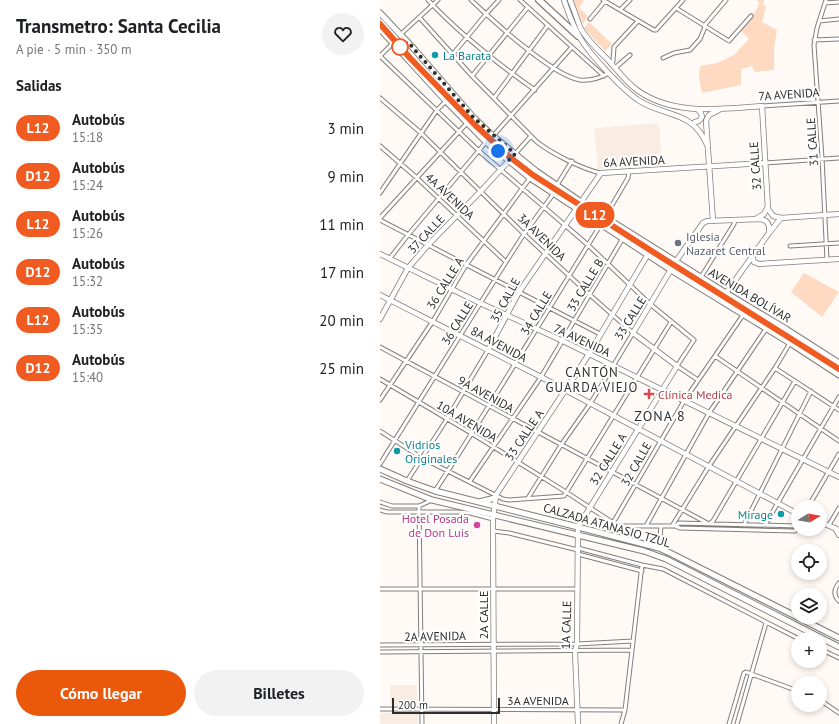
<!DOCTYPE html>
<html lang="es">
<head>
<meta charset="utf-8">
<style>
	body { margin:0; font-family:"PT Sans",sans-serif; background:#f2f2f2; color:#202124; height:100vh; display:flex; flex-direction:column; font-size:15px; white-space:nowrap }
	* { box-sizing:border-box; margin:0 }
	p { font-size:13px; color:#757577 }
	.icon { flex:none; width:22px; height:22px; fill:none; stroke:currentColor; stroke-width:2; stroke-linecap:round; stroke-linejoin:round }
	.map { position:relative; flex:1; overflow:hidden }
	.drawer { display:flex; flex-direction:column; background:#fff; width:380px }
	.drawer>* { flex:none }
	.badge { padding:0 8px; border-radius:13px; font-size:14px; line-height:26px }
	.needle { width:26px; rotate:79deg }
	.fabs { position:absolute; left:411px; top:500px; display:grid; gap:8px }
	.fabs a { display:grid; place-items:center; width:36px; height:36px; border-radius:50%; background:#fff; box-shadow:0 2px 6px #0003; font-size:20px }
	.scale { position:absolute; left:12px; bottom:10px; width:108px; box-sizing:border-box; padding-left:4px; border:2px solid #2f2d2b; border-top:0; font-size:11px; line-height:14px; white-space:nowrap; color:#2f2d2b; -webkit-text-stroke:3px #fff; paint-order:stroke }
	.you { position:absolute; width:20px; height:20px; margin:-10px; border:3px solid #fff; border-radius:50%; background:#1a73e8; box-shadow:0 0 0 6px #1a73e833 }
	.map>.badge { position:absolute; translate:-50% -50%; box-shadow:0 0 0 2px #fff }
	h2 { padding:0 16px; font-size:15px; line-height:36px }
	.round { display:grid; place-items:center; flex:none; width:42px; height:42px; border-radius:21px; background:#f2f2f2 }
	.summary { display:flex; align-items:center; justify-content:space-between; height:68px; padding:0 16px }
	h1 { font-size:19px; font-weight:700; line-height:30px }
	.primary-button { display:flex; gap:8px; margin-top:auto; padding:8px 16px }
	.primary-button a { flex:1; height:46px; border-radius:24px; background:#ea580c; color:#fff; font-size:16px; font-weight:700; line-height:46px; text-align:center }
	.primary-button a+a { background:#f2f2f2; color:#202124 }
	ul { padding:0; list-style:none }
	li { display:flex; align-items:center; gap:12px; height:48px; padding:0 16px }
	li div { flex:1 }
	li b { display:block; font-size:15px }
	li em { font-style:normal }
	li .badge { min-width:44px; font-weight:700; text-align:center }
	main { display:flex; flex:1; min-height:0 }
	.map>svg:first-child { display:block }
</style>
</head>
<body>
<main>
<section class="drawer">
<div class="summary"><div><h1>Transmetro: Santa Cecilia</h1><p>A pie · 5 min · 350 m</p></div><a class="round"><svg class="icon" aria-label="heart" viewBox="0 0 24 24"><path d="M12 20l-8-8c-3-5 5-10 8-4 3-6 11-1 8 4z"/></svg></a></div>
<h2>Salidas</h2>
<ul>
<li><span class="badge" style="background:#f05b22;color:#fff">L12</span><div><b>Autobús</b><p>15:18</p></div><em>3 min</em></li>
<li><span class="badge" style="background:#f05b22;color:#fff">D12</span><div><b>Autobús</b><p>15:24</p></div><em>9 min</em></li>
<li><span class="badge" style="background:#f05b22;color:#fff">L12</span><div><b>Autobús</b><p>15:26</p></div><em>11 min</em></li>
<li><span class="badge" style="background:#f05b22;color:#fff">D12</span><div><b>Autobús</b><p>15:32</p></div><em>17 min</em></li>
<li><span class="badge" style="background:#f05b22;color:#fff">L12</span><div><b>Autobús</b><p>15:35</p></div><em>20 min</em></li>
<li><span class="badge" style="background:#f05b22;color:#fff">D12</span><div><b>Autobús</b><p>15:40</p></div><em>25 min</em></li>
</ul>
<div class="primary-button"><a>Cómo llegar</a><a>Billetes</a></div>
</section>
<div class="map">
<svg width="459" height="724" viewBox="0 0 459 724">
	<rect width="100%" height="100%" fill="#fffaf6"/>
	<path fill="#f9ece3" d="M279 123 282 166 218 169 214 128Z
		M10 685H37V705H10Z
		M0 713H38V724H0Z"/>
	<path fill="#fddac1" d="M193 0H204L199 8 208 16 203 24Z
		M376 0H384L383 4 386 7 382 22 397 30 394 49V70L375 72 372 66 361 69V85L322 93 319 78 320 66 337 63 354 55 369 39 361 31 377 9 379 2Z
		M209 22 232 44 225 51 204 28Z
		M424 273 459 292 442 317 411 292Z"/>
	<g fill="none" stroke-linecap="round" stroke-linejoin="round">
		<g stroke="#837e7a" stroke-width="5">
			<path id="street" d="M48 0C79 33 118 64 155 90
				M91 0C112 20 173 76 200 80 210 81 220 78 229 73
				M140 0 224 76
				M223 0 274 30H276L303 0
				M446 0 437 28 434 45 442 158 447 260
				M445 3 459 2
				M296 8 349 41 371 16
				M241 9 250 0
				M39 17 92 76 157 142C171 153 204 170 221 173
				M210 19 225 1
				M439 21 459 19
				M324 26 346 0
				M21 34 58 0
				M434 40 459 39
				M73 54 106 14 119 0
				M0 56 99 151 208 245 270 304 314 340 297 366 318 380
				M0 56 13 43
				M283 58 294 53 310 50 320 39 325 27
				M231 64 233 61 234 47 258 21
				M235 68 250 55
				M92 76 148 7
				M0 98 41 133 144 234 210 295 253 333 210 404 181 445 148 498
				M114 98 168 25
				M382 106 459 101
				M113 136 192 47
				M0 146 37 178 126 262
				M135 154 151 136
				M385 163 459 158
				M177 185 192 161
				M0 193 57 110 66 101
				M225 217 248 178 249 171
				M0 218 87 123
				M0 220 220 334
				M410 246 459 243
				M10 258 28 235 106 142
				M321 277 354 224 355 220
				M0 347 329 524 333 521 415 381
				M335 356 459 441
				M395 368 459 410
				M0 379 91 433 186 492 238 526H295L300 528 415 531 418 526
				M0 400 53 321 86 265 150 178
				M0 431 42 458 123 499 129 500 184 496 291 322
				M0 464 126 262 144 234 174 193
				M27 481 67 419 108 350
				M90 481 161 377 243 238
				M55 491C112 403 166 313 221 224
				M0 502 12 506H39L52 500
				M39 506 42 724
				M428 507 459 454
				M0 510 7 512H77L90 513 113 519
				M233 523 304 401 363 315
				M364 525 431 391
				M385 525 459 397
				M449 525 459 508
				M266 526 329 413 386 329
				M292 526 329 466 395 368 410 343
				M295 526 299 523 418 526
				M113 531 129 533 198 550
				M198 548 262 565 283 569 419 639
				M279 548 281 526
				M198 554 262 571
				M459 583C454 589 453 595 459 601
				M0 589H197
				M0 645 197 644 253 641
				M440 649 459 658
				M0 652 252 650
				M440 700 459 713
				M0 709 245 710
				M241 724 245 710 262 565
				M349 724 364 673 366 672 418 691
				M357 724 386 623"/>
		</g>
		<g stroke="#837e7a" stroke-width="6">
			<path id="secondary" d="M184 0C188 12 192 23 198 34 206 51 242 89 258 100 284 117 313 110 327 145
				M190 0C194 9 197 20 201 29 208 41 219 51 229 61 238 71 246 82 257 90 293 116 340 109 382 106L388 209 393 216 401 218 459 214
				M315 122 319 121 322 117 321 113 318 110
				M377 218 384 214 388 206
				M333 221 326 121 329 115 339 110
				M0 254 100 303 183 341 459 477
				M372 256 374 262 379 264 459 259
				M346 293 389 233 401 218
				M0 295 161 377 418 514
				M0 319 28 268 48 245 101 191 135 154
				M108 350 139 292 221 173 385 163
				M440 522 459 530
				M455 528 459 535
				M114 724 113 531V519L116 495 209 354 268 254
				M198 724 195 651 197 644 198 527 297 366 253 333 296 261 323 223 327 221 380 219C388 220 390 225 389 233"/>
		</g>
		<g stroke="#837e7a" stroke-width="7">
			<path id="primary" d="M0 13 35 50 93 117 113 136 156 171 201 202 346 293 406 329 459 363
				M0 29 66 101 106 142 150 178 291 270 410 343 459 375
				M0 469 27 481 55 491 198 527 279 548 290 553 459 638
				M0 479 52 500 264 551 286 559 459 647
				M99 502 115 498"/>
		</g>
		<g stroke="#837e7a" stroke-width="8">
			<path id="highway" d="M159 0 198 36"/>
		</g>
		<use href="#street" stroke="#fff" stroke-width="3"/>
		<use href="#secondary" stroke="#fff" stroke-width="4.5"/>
		<use href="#primary" stroke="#fff" stroke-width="5"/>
		<use href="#highway" stroke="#fff" stroke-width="5.5"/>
	</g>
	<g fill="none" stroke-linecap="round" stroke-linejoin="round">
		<g stroke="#fff" stroke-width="9">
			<path id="line" d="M0 24 30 58 96 126 131 158 153 175 281 257 459 369"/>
		</g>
		<use href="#line" stroke="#f05b22" stroke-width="6"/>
		<path stroke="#2f2d2b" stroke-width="4" stroke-dasharray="0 7.2" d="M20 47 28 42 93 117 135 154 129 160 118 151"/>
	</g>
	<circle fill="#fff" stroke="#f05b22" stroke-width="2" cx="20" cy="47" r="8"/>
	<g fill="#0f9aa8" stroke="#fff" stroke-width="1.5">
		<circle cx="55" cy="55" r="4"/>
		<circle cx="17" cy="451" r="4"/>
		<circle cx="401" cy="514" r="4"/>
	</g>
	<circle fill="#6b7280" stroke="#fff" stroke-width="1.5" cx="298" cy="243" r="4"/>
	<path fill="#e0444e" stroke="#fff" stroke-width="1.5" d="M267 388h4v4h4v4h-4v4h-4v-4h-4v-4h4z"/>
	<circle fill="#d1479c" stroke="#fff" stroke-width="1.5" cx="97" cy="525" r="4"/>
	<g text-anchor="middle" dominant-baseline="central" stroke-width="4" stroke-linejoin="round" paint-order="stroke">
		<g font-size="12" fill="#0d838f" stroke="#fff" text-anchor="start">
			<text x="63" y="55">La Barata</text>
			<text x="25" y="444">Vidrios<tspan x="25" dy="14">Originales</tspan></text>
			<text x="393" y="514" text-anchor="end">Mirage</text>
		</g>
		<g font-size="12" fill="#2f2d2b" stroke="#fff">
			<text transform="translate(409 94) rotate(-4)">7A AVENIDA</text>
			<text transform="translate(432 142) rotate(-94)">31 CALLE</text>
			<text transform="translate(254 161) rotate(-3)">6A AVENIDA</text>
			<text transform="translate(375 166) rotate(-94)">32 CALLE</text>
			<text transform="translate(70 196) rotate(43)">4A AVENIDA</text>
			<text transform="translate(46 234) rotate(-47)">37 CALLE</text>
			<text transform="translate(162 237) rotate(44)">3A AVENIDA</text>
			<text transform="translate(65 283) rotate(-58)">36 CALLE A</text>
			<text transform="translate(205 285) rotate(-59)">33 CALLE B</text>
			<text transform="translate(370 295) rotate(31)">AVENIDA BOLÍVAR</text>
			<text transform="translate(125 300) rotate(-61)">35 CALLE</text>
			<text transform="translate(156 313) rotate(-59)">34 CALLE</text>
			<text transform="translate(250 318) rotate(-58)">33 CALLE</text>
			<text transform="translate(77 323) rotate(-58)">36 CALLE</text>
			<text transform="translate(202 340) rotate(25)">7A AVENIDA</text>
			<text transform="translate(119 344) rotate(28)">8A AVENIDA</text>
			<text transform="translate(106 394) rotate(29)">9A AVENIDA</text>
			<text transform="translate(87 421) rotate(31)">10A AVENIDA</text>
			<text transform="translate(144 435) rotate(-56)">33 CALLE A</text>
			<text transform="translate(228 459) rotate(-58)">32 CALLE A</text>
			<text transform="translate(256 464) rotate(-60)">32 CALLE</text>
			<text transform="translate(227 525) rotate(16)">CALZADA ATANASIO TZUL</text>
			<text transform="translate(103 615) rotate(-90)">2A CALLE</text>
			<text transform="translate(186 625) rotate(-88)">1A CALLE</text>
			<text transform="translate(55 636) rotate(-1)">2A AVENIDA</text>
			<text x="158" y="700">3A AVENIDA</text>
		</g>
		<g font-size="12" fill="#5b616d" stroke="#fff" text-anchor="start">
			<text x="306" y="236">Iglesia<tspan x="306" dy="14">Nazaret Central</tspan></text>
		</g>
		<g font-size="12" fill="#be3a42" stroke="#fff" text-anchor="start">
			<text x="278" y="394">Clínica Medica</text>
		</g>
		<g font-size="12" fill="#b23c85" stroke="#fff" text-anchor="end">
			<text x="89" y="518">Hotel Posada<tspan x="89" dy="14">de Don Luis</tspan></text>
		</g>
		<g font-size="13" letter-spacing="1" fill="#2f2d2b" stroke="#fff">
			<text x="212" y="372">CANTÓN<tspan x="212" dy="15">GUARDA VIEJO</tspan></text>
		</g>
		<g font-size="14" letter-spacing="1" fill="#2f2d2b" stroke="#fff">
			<text x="280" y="416">ZONA 8</text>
		</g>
	</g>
</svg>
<div class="fabs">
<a><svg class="needle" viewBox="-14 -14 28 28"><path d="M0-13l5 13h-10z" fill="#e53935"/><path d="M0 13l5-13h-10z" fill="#757577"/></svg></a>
<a><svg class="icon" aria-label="locate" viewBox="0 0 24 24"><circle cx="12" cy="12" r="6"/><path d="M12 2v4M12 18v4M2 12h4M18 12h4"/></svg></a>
<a><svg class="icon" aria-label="layers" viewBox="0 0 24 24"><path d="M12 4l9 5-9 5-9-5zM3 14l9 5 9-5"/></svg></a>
<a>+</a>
<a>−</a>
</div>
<div class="scale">200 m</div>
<div class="you" style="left:118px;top:151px"></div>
<b class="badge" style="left:215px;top:215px;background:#f05b22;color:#fff">L12</b>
</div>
</main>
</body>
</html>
